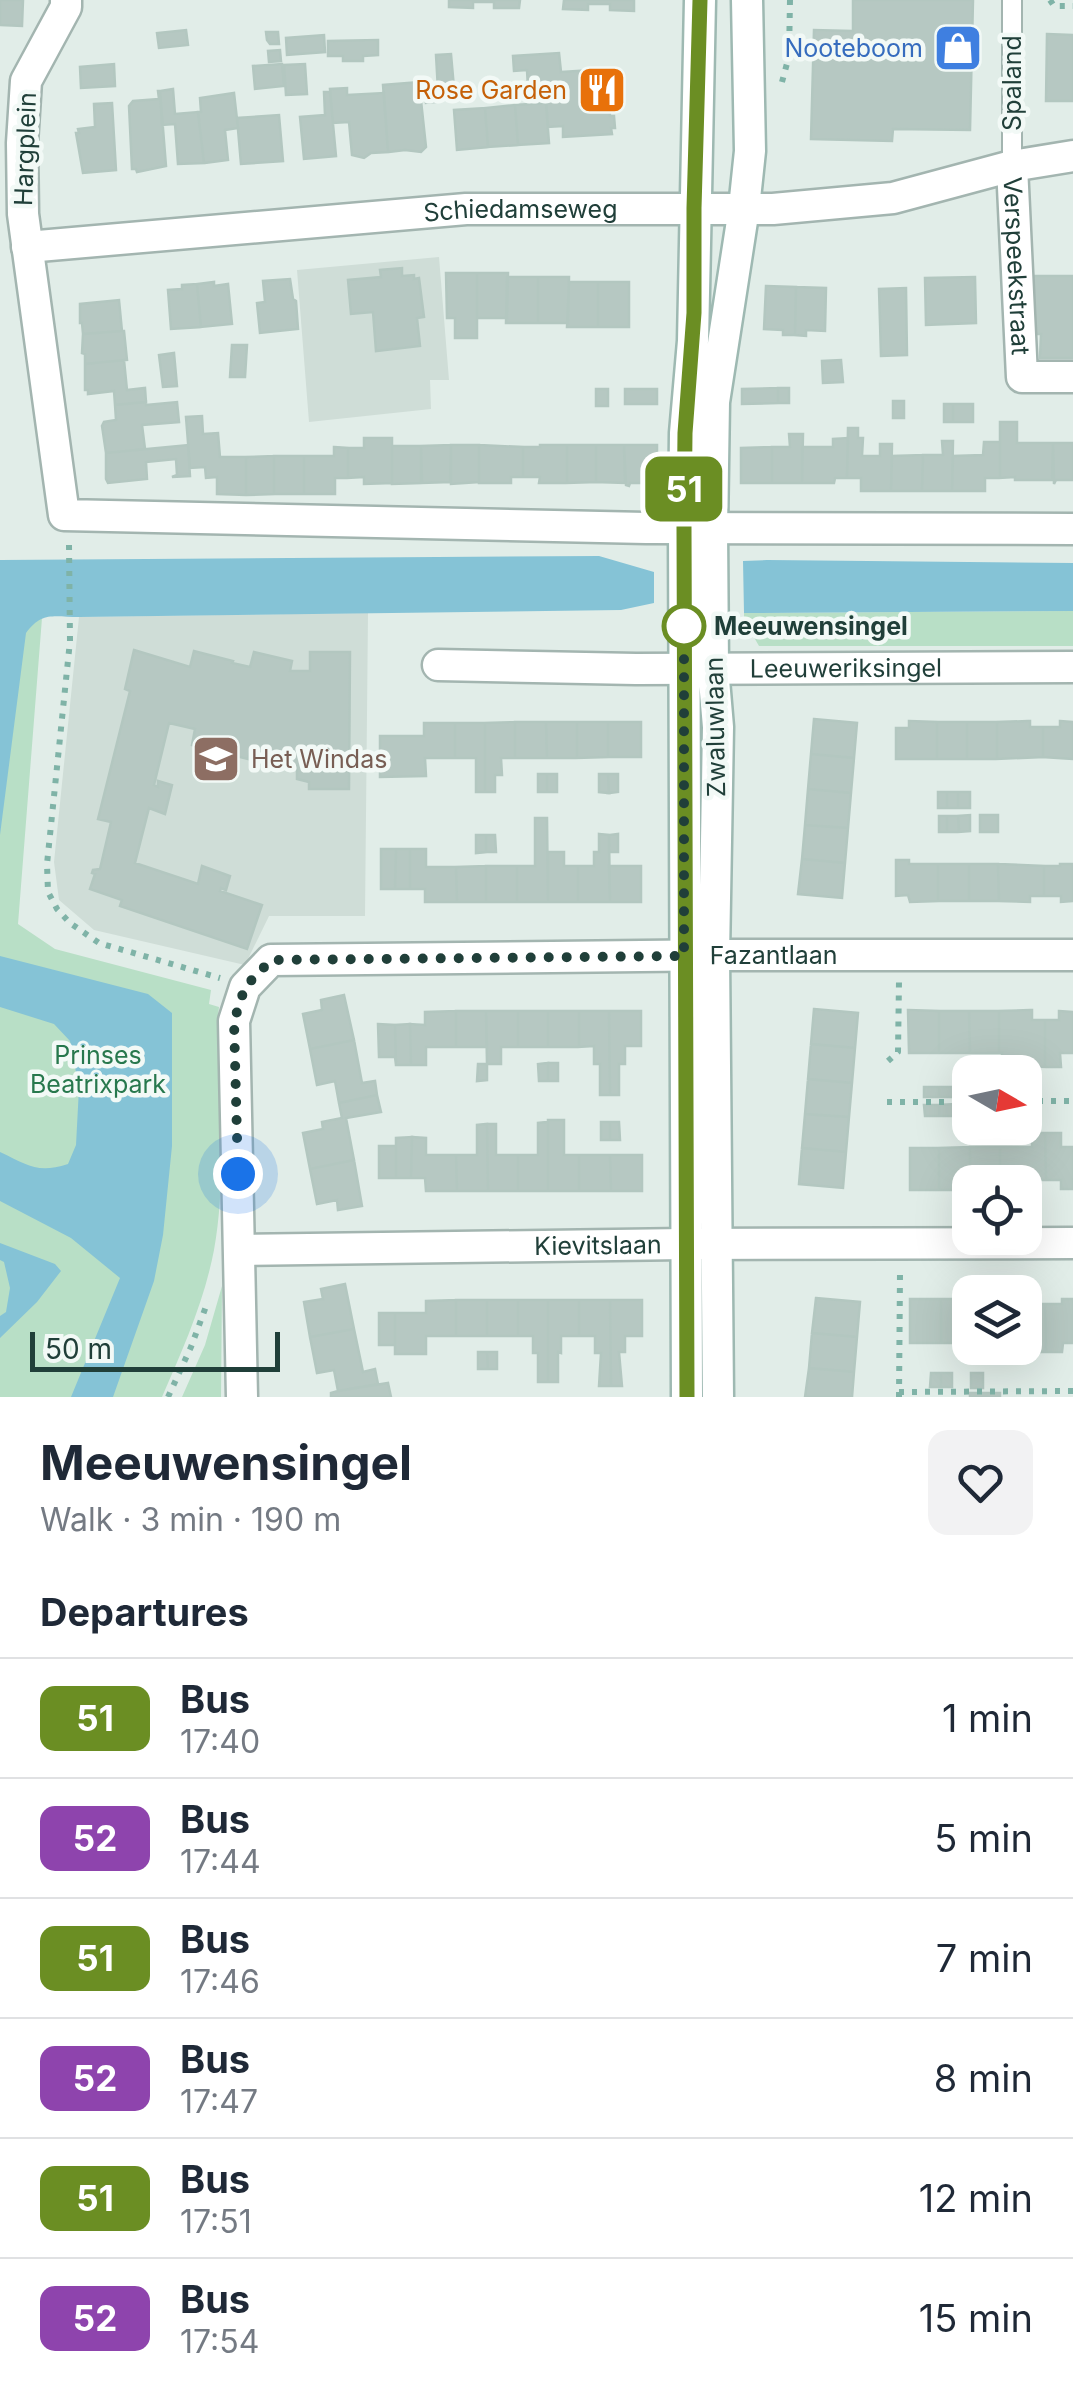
<!DOCTYPE html>
<html lang="en">
<head>
<meta charset="utf-8">
<style>
	body { margin:0; font-family:Inter,sans-serif; background:#f2f2f3; color:#1f2937; height:100vh; display:flex; flex-direction:column; font-size:38px; white-space:nowrap }
	* { box-sizing:border-box; margin:0 }
	p { font-size:32px; color:#747a83 }
	.icon { flex:none; width:55px; height:55px; fill:none; stroke:currentColor; stroke-width:2; stroke-linecap:round; stroke-linejoin:round }
	.map { position:relative; height:1397px; overflow:hidden }
	.side { display:flex; flex-direction:column; background:#fff; flex:1 }
	.side>* { flex:none }
	.badge { padding:0 20px; border-radius:15px; font-size:35px; line-height:65px }
	.needle { width:65px; rotate:99deg }
	.buttons { position:absolute; left:952px; top:1055px; display:grid; gap:20px }
	.buttons a { display:grid; place-items:center; width:90px; height:90px; border-radius:20px; background:#fff; box-shadow:0 10px 40px #0002; font-size:50px }
	.scale { position:absolute; left:30px; bottom:25px; width:250px; box-sizing:border-box; padding-left:10px; border:5px solid #203f39; border-top:0; font-size:28px; line-height:35px; white-space:nowrap; color:#203f39; -webkit-text-stroke:8px #f2f9f6; paint-order:stroke }
	.you { position:absolute; width:50px; height:50px; margin:-25px; border:8px solid #fff; border-radius:50%; background:#1a73e8; box-shadow:0 0 0 15px #1a73e833 }
	.map>.badge { position:absolute; translate:-50% -50%; box-shadow:0 0 0 5px #fff }
	h2 { padding:0 40px; font-size:38px; line-height:90px }
	.round { display:grid; place-items:center; flex:none; width:105px; height:105px; border-radius:20px; background:#f2f2f3 }
	.head { display:flex; align-items:center; justify-content:space-between; height:170px; padding:0 40px }
	h1 { font-size:48px; font-weight:700; line-height:75px }
	ul { padding:0; list-style:none }
	li { display:flex; align-items:center; gap:30px; height:120px; padding:0 40px; border-top:2px solid #e0e1e3 }
	li div { flex:1 }
	li b { display:block; font-size:38px }
	li em { font-style:normal }
	li .badge { min-width:110px; font-weight:700; text-align:center }
	.map>svg:first-child { display:block }
</style>
</head>
<body>
<div class="map">
<svg width="1073" height="1397" viewBox="0 0 1073 1397">
	<rect width="100%" height="100%" fill="#e1ede8"/>
	<path fill="#cfddd7" d="M439 257 449 380H430L431 409 309 422 297 270Z
		M368 613 365 916H269L245 965 94 930 59 900 54 862 79 617Z"/>
	<path fill="#b8dfc6" d="M1073 611V646H759L744 620V613Z
		M0 613 35 621 42 618 18 924 55 949 211 990 209 1004 219 1007 217 1025C219 1098 227 1178 214 1250 204 1302 183 1349 162 1397H0Z
		M222 1286 221 1397H182L205 1345Z"/>
	<path fill="#85c3d6" d="M599 556 654 572V603L621 610 79 617C54 617 42 611 26 633L0 835V560Z
		M767 560 1073 563V611L744 613 743 561Z
		M0 956 148 994 172 1013V1146L163 1235 154 1281 113 1397H71L120 1278 71 1238 0 1201V1152C28 1165 37 1174 68 1164L76 1145 79 1088 70 1041 54 1024 0 1007Z
		M0 1243 55 1264 61 1271 37 1302 0 1338V1316L6 1312 10 1288 4 1262 0 1260Z"/>
	<path fill="#b6c8c2" stroke="#b3c7c0" stroke-width="2.5" d="M0 0H23L22 26 0 25Z
		M449 0H483V2H473V8L449 7Z
		M483 0H520L519 8H494V2H483Z
		M564 0H634V11L610 10V4H588V10L563 9Z
		M853 0H973L970 130 893 129 892 141 811 139 814 30 853 31Z
		M186 30 188 45 159 48 157 33Z
		M266 32H278L279 44H270L267 40Z
		M1047 34 1073 35V101H1046Z
		M324 35 325 52 287 55 286 38Z
		M378 40V55L363 56V61H343V56H328V41Z
		M280 50 281 61 269 62 268 51Z
		M559 53 561 72 607 69 610 116H614L615 128H611L612 134 563 137V126L548 127 545 87 528 88 527 70 514 71 513 56Z
		M451 54 454 88 438 90 436 55Z
		M114 64 115 86 81 88 80 67Z
		M282 64 284 86 255 89 253 66Z
		M305 64 307 94 286 95 284 65Z
		M419 82 426 147 421 152 405 150 388 152 383 85Z
		M435 85 436 102 426 103 425 86Z
		M347 88V95L384 93 388 152 371 153 364 158 352 155 349 122 333 123 330 89Z
		M173 89 175 114 198 112 204 163 178 164 175 124 162 125 160 91Z
		M158 91H160L166 166 137 172 136 169H132L129 106 133 101 159 99Z
		M324 92H330L336 156 304 159 300 117 325 115Z
		M234 93 238 128 225 130 228 160 204 163 198 112H201L200 98Z
		M112 103 116 170 83 173 76 133H79L78 129 95 127 94 104Z
		M546 103 549 143 518 145 515 105Z
		M515 105 518 145 488 147 485 108Z
		M485 108 488 147 457 150 454 110Z
		M279 115 283 161 241 164 237 118Z
		M402 268V276L414 275V279L419 278 424 317 417 318 420 346 376 351 373 312 351 314 348 280 381 277 380 270Z
		M446 273H477V338H455V318H447Z
		M477 273H508L507 318H477Z
		M1033 276H1073V358H1040L1041 334H1033Z
		M507 277H538V323H506Z
		M538 277H569L568 323H538Z
		M975 277 976 323 926 325 925 278Z
		M290 279 293 299 296 301 298 329 260 333 257 303 265 302 263 281Z
		M214 282V286L228 284 232 324 201 327 197 284Z
		M569 282H598V327H567Z
		M598 282H629V327H598Z
		M197 284 201 327 171 329 168 290 182 289V285Z
		M766 286 796 287 795 335H783V330L764 329Z
		M796 287 826 288 825 331 806 330V336L795 335Z
		M906 288 907 355 881 356 879 289Z
		M119 300 122 331 83 334 82 323H80V304Z
		M122 331H124L127 360 85 364V354L82 353 83 334Z
		M232 345H247L245 377H230Z
		M174 353 177 386 163 387 159 355Z
		M124 360 127 390 145 388 146 402 115 405 114 391 88 394V390H85V364Z
		M841 360 843 382 823 383 822 361Z
		M778 388V403L742 404V389Z
		M778 388H789V403H778Z
		M596 389H608V406H596Z
		M625 389H657V404H625Z
		M893 401H904V418H893Z
		M146 402V405L177 402 179 422 142 425 145 449 106 453 102 426 104 422 116 420 115 405Z
		M944 404H953V422H944Z
		M953 404H973V422H953Z
		M202 416 203 434 218 433 220 457H246V495L217 494V477L206 478 205 467 190 468 186 417Z
		M1000 422H1017V443H1053L1052 480H1015V477L1000 478Z
		M848 428H858V438H863L862 456H880V444H892L891 491H861V478H847Z
		M789 434H803L802 483H772V447H790Z
		M364 438H392V483L364 484V477L348 478V448H364Z
		M848 438 847 478H835L834 483H802V447H833V439Z
		M942 441H953L952 491H922L923 455H943Z
		M984 442H1000V478H985V491H952L953 456 983 455Z
		M1053 443H1073V480H1056L1054 484Z
		M188 445 190 476 172 477 177 475 176 459 146 462 147 479 108 483 106 479V453Z
		M451 445H479V482L451 484Z
		M451 445 450 482 422 483 421 446Z
		M479 445 523 447V477H511V483H479Z
		M540 445H567V483H539L540 477H523V447H540Z
		M567 445H596V482L567 483Z
		M596 445H624L625 483 596 482Z
		M624 445H657V483H630L629 486 626 485Z
		M392 446H421V483L392 484Z
		M334 447 348 448V478H335V494H304V456H334Z
		M772 447V483H741V448Z
		M923 455 922 491H891L892 456Z
		M274 456V494L246 495V457Z
		M274 456H304V494H274Z
		M134 650 190 667 194 651 233 661 232 663 250 667 254 652 292 661 290 671H310V652H350L349 789H309V782L297 779V766L249 755 248 759 192 745 195 729 169 723 154 785 158 787V781L172 785 165 814 149 808 135 863 198 884 202 866 230 876 226 890 221 888 220 891 262 905 247 949 120 906 122 900 90 889 95 874 92 873 93 870 100 869 111 822 98 819 130 691 125 689Z
		M814 719 857 723 854 758 811 754Z
		M909 721 937 722V759H896V728H909Z
		M1028 721H1030V727H1043V757L997 759V722Z
		M1060 721 1073 722V759L1043 757V727H1060Z
		M515 722H546L547 758H515Z
		M515 722V758H501L502 775H495V792H485V723Z
		M546 722H577V758H547Z
		M577 722H608V757L577 758Z
		M608 722H641V757H608Z
		M937 722H967V759H937Z
		M967 722H997V759H967Z
		M424 723H455V758H425L426 776 380 777V736H424Z
		M455 723H485V792H476V758H455Z
		M811 754 854 758 851 793 808 789Z
		M538 774H547V792H538Z
		M547 774H557V792H547Z
		M599 774H608L609 793 599 792Z
		M608 774H618V792L609 793Z
		M808 789 851 793 848 828 805 825Z
		M938 792H947V808H938Z
		M947 792H958V808H947Z
		M958 792H970V808H958Z
		M970 815V831L959 832 958 816Z
		M980 815H998V832H980Z
		M939 816H947V832H939Z
		M947 816H958L959 832H947Z
		M535 818H547L548 902H517V866H535Z
		M805 825 848 828 845 863 802 859Z
		M599 834 609 835 610 902H578V866H594V852H599Z
		M618 834V852H609V835Z
		M476 835H486V852L476 853Z
		M486 835H495L496 852H486Z
		M381 849H396L395 889H381Z
		M396 849H410V889H395Z
		M410 849H426V867H456L457 902H425V889H410Z
		M548 852H564V866H578V902H548Z
		M802 859 845 863 842 898 798 894Z
		M896 860H909V864H938V901L910 902 908 895 896 896Z
		M938 864H969V901H938Z
		M969 864H998L999 901H969Z
		M998 864 1044 866V896H1030V902L999 901Z
		M1060 864H1073V901L1061 902V896H1044V866H1060Z
		M486 866V902H457L456 867Z
		M486 866H517V902H486Z
		M609 866H641V902H610Z
		M344 995 354 1040 310 1049 303 1014 322 1010 321 1000Z
		M814 1009 858 1013 855 1048 811 1044Z
		M908 1010 939 1011V1053H909Z
		M1030 1010H1032V1020H1045V1067L1002 1065V1053H999V1011Z
		M456 1011H486L487 1047H456Z
		M456 1011V1047H426V1065H411L410 1024 425 1025V1012Z
		M486 1011H518V1047H501V1064H487Z
		M518 1011H548V1047H518Z
		M548 1011H579V1047H548Z
		M579 1011H609L610 1095H600V1064H594V1046L579 1047Z
		M609 1011H641V1046H625V1064H619V1095H610Z
		M939 1011H969L970 1053H939Z
		M969 1011H999V1053H970Z
		M1059 1011 1073 1012V1053H1060L1061 1067H1045V1020H1059Z
		M378 1024 395 1025 396 1065 395 1057H379Z
		M410 1024 411 1065H396L395 1025Z
		M354 1040 362 1083 375 1081 377 1095 339 1103 335 1081 317 1085 310 1049Z
		M811 1044 855 1048 852 1083 808 1079Z
		M548 1063V1081H539L538 1064Z
		M548 1063H558V1081H548Z
		M478 1064H487V1080L477 1081Z
		M808 1079 852 1083 849 1117 805 1114Z
		M924 1087H939V1097H924Z
		M939 1087H955V1097H939Z
		M377 1095 381 1112 346 1118 354 1160 310 1169 303 1133 323 1129 322 1122 342 1118 339 1103Z
		M955 1104 956 1116H939V1105Z
		M924 1105H939V1116H925Z
		M805 1114 849 1117 846 1152 802 1148Z
		M548 1120H564V1155H579V1191H548Z
		M548 1122V1191H518V1155H538V1123Z
		M601 1122H610V1140H601Z
		M610 1122H619L620 1140H610Z
		M487 1124H496V1155H518V1191H488Z
		M487 1124 488 1191H457L456 1155H477V1125Z
		M1032 1133H1045L1046 1180H1033V1189H1025V1182H1000V1147H1032Z
		M1045 1133H1061V1147H1073V1189H1061V1180H1046Z
		M412 1137 411 1178H396V1138Z
		M412 1137 426 1138V1155H456L457 1191H426L425 1178H411Z
		M379 1146H396V1178H379Z
		M970 1147H1000V1182H970Z
		M970 1147V1190H939V1148Z
		M802 1148 846 1152 843 1188 799 1184Z
		M910 1148H939V1190H910Z
		M579 1155H610L611 1191H579Z
		M610 1155H642V1191H611Z
		M354 1160 362 1206 338 1210 337 1200 317 1204 310 1169Z
		M345 1284 354 1329 310 1337 304 1302 323 1299 321 1289Z
		M816 1298 860 1302 857 1337 812 1333Z
		M910 1299H941V1343H910Z
		M941 1299H970V1343H941Z
		M1025 1299H1032L1031 1304H1045L1046 1352H1031V1343H1025Z
		M1062 1299H1073V1343H1063L1062 1352H1046L1045 1304H1062Z
		M456 1300H487V1336H456Z
		M456 1300V1336H426V1354H395V1313H426V1301Z
		M487 1300H518V1336H487Z
		M518 1300H548V1382H538V1353H533V1336H518Z
		M548 1300H579V1336H561V1353L558 1352V1382H548Z
		M579 1300H610L611 1386H599L601 1353H595V1336H579Z
		M610 1300H642V1336H625V1352H619L622 1386H611Z
		M379 1313H395V1345H379Z
		M354 1329 363 1372 375 1369 378 1384 338 1391 334 1370 317 1373 310 1337Z
		M812 1333 857 1337 854 1372 809 1368Z
		M478 1352H487L488 1369H478Z
		M487 1352H497V1369H488Z
		M809 1368 854 1372 852 1397H805Z
		M931 1373H941V1387H930Z
		M941 1373H952V1387H941Z
		M971 1373H983V1388H971Z
		M388 1383 391 1397H331V1393L338 1391Z
		M970 1393H1000V1397H970Z"/>
	<g fill="none" stroke-linecap="round" stroke-linejoin="round">
		<g stroke="#a3b5b0" stroke-width="22">
			<path id="lane" d="M1012 0V166"/>
		</g>
		<g stroke="#a3b5b0" stroke-width="35">
			<g id="street">
				<path d="M66 0V7L26 81 22 143 23 214 64 515 646 528 1073 529"/>
				<path id="s1" d="M1012 166 1022 377H1073"/>
				<path id="s2" d="M27 247 466 209H773L893 198 1012 166 1073 156"/>
				<path id="s3" d="M438 665 636 669 1073 667"/>
				<path id="s4" d="M240 1250 685 1244 1073 1243"/>
				<path id="s5" d="M242 1397 234 1021 245 987 271 960 730 955H1073"/>
			</g>
		</g>
		<g stroke="#9eb9b2" stroke-width="35">
			<path id="secondary" d="M687 1397 684 528 685 433 693 341 700 0
				M718 1397 714 956 718 727 713 668 712 529 714 402 744 208 750 151 747 0"/>
		</g>
		<path stroke="#7fb3a7" stroke-width="6" stroke-dasharray="5 8" stroke-linecap="butt" d="M1050 0 1054 6H1073
			M782 82 789 56 790 0
			M69 545 70 641 47 864 48 892 57 909 70 923 99 943 220 978
			M888 1061 898 1052 899 981
			M1025 1101H1073
			M887 1102H970
			M899 1392 1073 1391
			M168 1397 191 1347 208 1301
			M899 1397 900 1273"/>
		<use href="#lane" stroke="#fff" stroke-width="18"/>
		<use href="#street" stroke="#fff" stroke-width="30"/>
		<use href="#secondary" stroke="#fff" stroke-width="30"/>
	</g>
	<g fill="none" stroke-linecap="round" stroke-linejoin="round">
		<g stroke="#fff" stroke-width="22">
			<path id="line" d="M687 1397 684 528 685 433 694 313V208L700 0"/>
		</g>
		<use href="#line" stroke="#6b8e23" stroke-width="15"/>
		<path stroke="#203f39" stroke-width="10" stroke-dasharray="0 18" d="M238 1174 234 1021 245 987 271 960 684 956V626"/>
	</g>
	<defs>
		<g id="shop-square" transform="scale(2.5)"><rect x="-9" y="-9" width="18" height="18" rx="4" fill="#3f7fe0" stroke="#f2f9f6"/><path d="M-5-2.5h2.3a2.7 3.5 0 0 1 5.4 0H5L5.5 6h-11ZM-1.5-2.5h3a1.5 2.3 0 0 0-3 0Z" fill="#fff"/></g>
		<g id="restaurant-square" transform="scale(2.5)"><rect x="-9" y="-9" width="18" height="18" rx="4" fill="#e8710a" stroke="#f2f9f6"/><path d="M-5-6h1v4h1v-4h1v4h1v-4h1v5L-1.5 .5V6h-2V.5L-5-1ZM5-6V6H3V1.5H1.5Q1.5-4 5-6Z" fill="#fff"/></g>
		<g id="school-square" transform="scale(2.5)"><rect x="-9" y="-9" width="18" height="18" rx="4" fill="#8d6e63" stroke="#f2f9f6"/><path d="M0-5L7-2L0 1L-7-2ZM-4 1L0 2.5L4 1V4Q0 6-4 4Z" fill="#fff"/></g>
	</defs>
	<g fill-rule="evenodd">
		<use href="#shop-square" x="958" y="48"/>
		<use href="#restaurant-square" x="602" y="90"/>
		<use href="#school-square" x="216" y="759"/>
	</g>
	<circle fill="#fff" stroke="#6b8e23" stroke-width="5" cx="684" cy="626" r="20"/>
	<g text-anchor="middle" dominant-baseline="central" stroke-width="9" stroke-linejoin="round" paint-order="stroke">
		<g font-size="25" fill="#366cbe" stroke="#f2f9f6" text-anchor="end">
			<text x="923" y="48">Nooteboom</text>
		</g>
		<g font-size="25" fill="#203f39" stroke="#f2f9f6">
			<text transform="translate(1012 83) rotate(-90)">Spaland</text>
			<text transform="translate(25 149) rotate(-88)">Hargplein</text>
			<text stroke="none"><textPath href="#s2" startOffset="495">Schiedamseweg</textPath></text>
			<text stroke="none"><textPath href="#s1" startOffset="100">Verspeekstraat</textPath></text>
			<text stroke="none"><textPath href="#s3" startOffset="408">Leeuweriksingel</textPath></text>
			<text transform="translate(715 727) rotate(-91)">Zwaluwlaan</text>
			<text stroke="none"><textPath href="#s5" startOffset="952">Fazantlaan</textPath></text>
			<text stroke="none"><textPath href="#s4" startOffset="358">Kievitslaan</textPath></text>
		</g>
		<g font-size="25" fill="#c56008" stroke="#f2f9f6" text-anchor="end">
			<text x="567" y="90">Rose Garden</text>
		</g>
		<g font-size="25" font-weight="bold" fill="#203f39" stroke="#f2f9f6" text-anchor="start">
			<text x="714" y="626">Meeuwensingel</text>
		</g>
		<g font-size="25" fill="#785e54" stroke="#f2f9f6" text-anchor="start">
			<text x="251" y="759">Het Windas</text>
		</g>
		<g font-size="25" fill="#27784d" stroke="#f2f9f6">
			<text x="98" y="1055">Prinses<tspan x="98" dy="29">Beatrixpark</tspan></text>
		</g>
	</g>
</svg>
<div class="buttons">
<a><svg class="needle" viewBox="-14 -14 28 28"><path d="M0-13l5 13h-10z" fill="#e53935"/><path d="M0 13l5-13h-10z" fill="#747a83"/></svg></a>
<a><svg class="icon" aria-label="locate" viewBox="0 0 24 24"><circle cx="12" cy="12" r="6"/><path d="M12 2v4M12 18v4M2 12h4M18 12h4"/></svg></a>
<a><svg class="icon" aria-label="layers" viewBox="0 0 24 24"><path d="M12 4l9 5-9 5-9-5zM3 14l9 5 9-5"/></svg></a>
</div>
<div class="scale">50 m</div>
<div class="you" style="left:238px;top:1174px"></div>
<b class="badge" style="left:684px;top:489px;background:#6b8e23;color:#fff">51</b>
</div>
<section class="side">
<div class="head"><div><h1>Meeuwensingel</h1><p>Walk · 3 min · 190 m</p></div><a class="round"><svg class="icon" aria-label="heart" viewBox="0 0 24 24"><path d="M12 20l-8-8c-3-5 5-10 8-4 3-6 11-1 8 4z"/></svg></a></div>
<h2>Departures</h2>
<ul>
<li><span class="badge" style="background:#6b8e23;color:#fff">51</span><div><b>Bus</b><p>17:40</p></div><em>1 min</em></li>
<li><span class="badge" style="background:#8e44ad;color:#fff">52</span><div><b>Bus</b><p>17:44</p></div><em>5 min</em></li>
<li><span class="badge" style="background:#6b8e23;color:#fff">51</span><div><b>Bus</b><p>17:46</p></div><em>7 min</em></li>
<li><span class="badge" style="background:#8e44ad;color:#fff">52</span><div><b>Bus</b><p>17:47</p></div><em>8 min</em></li>
<li><span class="badge" style="background:#6b8e23;color:#fff">51</span><div><b>Bus</b><p>17:51</p></div><em>12 min</em></li>
<li><span class="badge" style="background:#8e44ad;color:#fff">52</span><div><b>Bus</b><p>17:54</p></div><em>15 min</em></li>
</ul>
</section>
</body>
</html>
